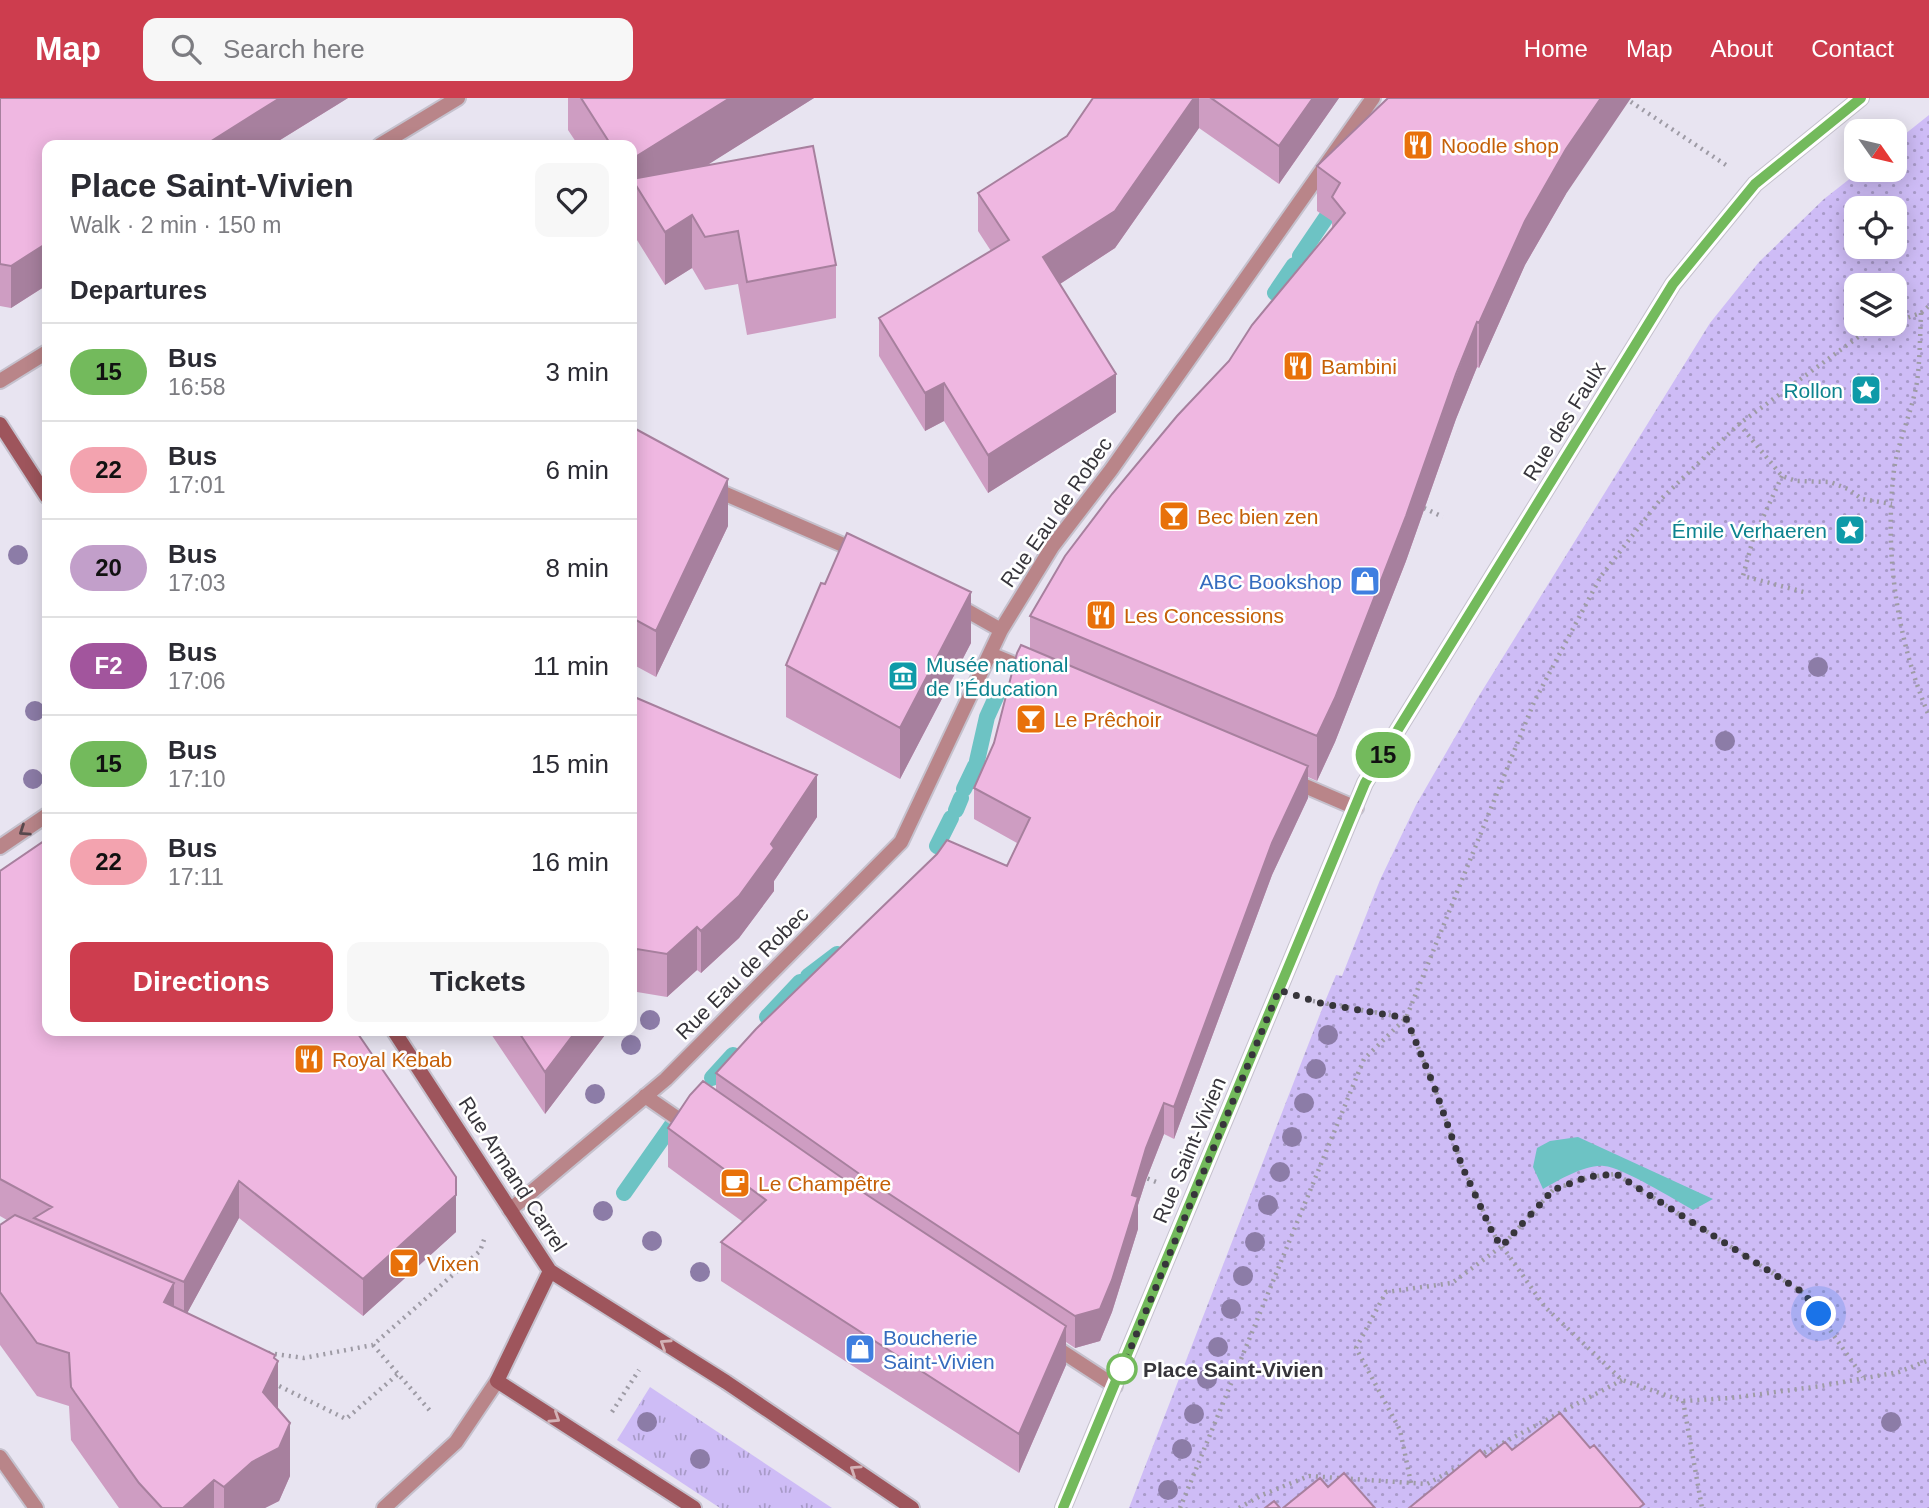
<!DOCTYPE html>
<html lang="en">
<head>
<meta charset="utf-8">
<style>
	body { margin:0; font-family:Arial,sans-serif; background:#f7f7f7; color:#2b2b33; height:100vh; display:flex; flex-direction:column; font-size:26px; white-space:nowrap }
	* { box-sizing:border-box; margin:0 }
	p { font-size:23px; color:#7c7c81 }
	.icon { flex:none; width:38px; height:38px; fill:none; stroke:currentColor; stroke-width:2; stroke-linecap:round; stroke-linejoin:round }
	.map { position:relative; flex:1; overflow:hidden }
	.drawer { position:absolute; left:42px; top:42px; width:595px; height:896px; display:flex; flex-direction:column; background:#fff; border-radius:14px; box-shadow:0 4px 18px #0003 }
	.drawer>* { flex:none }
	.badge { padding:0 14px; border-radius:23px; font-size:24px; line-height:46px }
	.needle { width:46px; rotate:124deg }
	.controls { position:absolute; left:1844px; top:21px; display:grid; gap:14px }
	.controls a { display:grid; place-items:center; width:63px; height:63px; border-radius:14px; background:#fff; box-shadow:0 4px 18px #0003; font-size:35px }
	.you { position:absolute; width:35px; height:35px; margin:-18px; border:5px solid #fff; border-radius:50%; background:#1a73e8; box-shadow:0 0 0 10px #1a73e833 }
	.map>.badge { position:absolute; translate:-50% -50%; box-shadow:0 0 0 4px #fff }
	h2 { padding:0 28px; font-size:26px; line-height:63px }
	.round { display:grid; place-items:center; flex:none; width:74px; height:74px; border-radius:14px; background:#f7f7f7 }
	.summary { display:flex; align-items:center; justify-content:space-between; height:119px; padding:0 28px }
	h1 { font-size:33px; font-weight:700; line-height:52px }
	.primary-button { display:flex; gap:14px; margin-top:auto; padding:14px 28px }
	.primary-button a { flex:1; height:80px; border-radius:14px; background:#cd3d4e; color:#fff; font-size:28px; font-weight:700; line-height:80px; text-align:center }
	.primary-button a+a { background:#f7f7f7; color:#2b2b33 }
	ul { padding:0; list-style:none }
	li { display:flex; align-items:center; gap:21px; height:98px; padding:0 28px; border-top:2px solid #e1e1e2 }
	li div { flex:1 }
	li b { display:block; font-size:26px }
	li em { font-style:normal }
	li .badge { min-width:77px; font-weight:700; text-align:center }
	header { display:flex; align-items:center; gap:42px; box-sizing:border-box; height:98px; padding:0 35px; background:#cd3d4e; color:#fff }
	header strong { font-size:33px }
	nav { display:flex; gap:38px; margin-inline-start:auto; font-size:24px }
	.search { width:490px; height:63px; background:#f7f7f7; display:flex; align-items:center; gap:18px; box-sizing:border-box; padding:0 24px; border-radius:14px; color:#7c7c81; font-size:26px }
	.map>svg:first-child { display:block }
</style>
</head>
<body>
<header>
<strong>Map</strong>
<div class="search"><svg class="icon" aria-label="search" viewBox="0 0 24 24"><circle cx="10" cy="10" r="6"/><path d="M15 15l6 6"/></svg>Search here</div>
<nav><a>Home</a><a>Map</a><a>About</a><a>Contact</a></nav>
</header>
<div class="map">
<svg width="1929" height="1410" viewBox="0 0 1929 1410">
	<defs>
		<pattern id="grass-tufts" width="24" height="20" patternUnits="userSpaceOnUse" patternTransform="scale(1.75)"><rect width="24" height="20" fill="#cebcf6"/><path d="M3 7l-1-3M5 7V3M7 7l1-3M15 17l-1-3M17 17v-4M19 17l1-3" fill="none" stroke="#a89ac8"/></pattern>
		<pattern id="park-dots" width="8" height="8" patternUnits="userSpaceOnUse" patternTransform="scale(1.75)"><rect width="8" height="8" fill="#cebcf6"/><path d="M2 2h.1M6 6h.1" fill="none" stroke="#a89ac8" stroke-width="1.8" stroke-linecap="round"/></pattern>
	</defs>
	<rect width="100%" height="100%" fill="#e8e4f1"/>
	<path fill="url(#grass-tufts)" d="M650 1289 832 1410H720L617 1342Z"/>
	<path fill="url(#park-dots)" fill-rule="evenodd" d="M1929 17V1410H1129L1324 906 1336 877 1342 878 1380 782 1416 707 1477 601 1710 225 1759 164 1824 101 1861 72H1895V44ZM1857 110H1895V149H1857ZM1857 187H1895V226H1857Z"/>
	<path fill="#6dc3c4" d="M1578 1039 1713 1101 1693 1112C1675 1102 1622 1069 1604 1068 1586 1066 1559 1082 1543 1091L1533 1069 1537 1050 1550 1043Z"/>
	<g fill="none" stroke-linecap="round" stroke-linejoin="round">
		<path stroke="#6dc3c4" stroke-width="16" d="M1300 158 1338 102
			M1275 195 1294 167
			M977 663 987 619 997 597
			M964 691 975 668
			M956 712 961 700
			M937 748 951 720
			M808 878 837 856
			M767 919 800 884
			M712 980 733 957
			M624 1095 674 1024"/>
		<g stroke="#c5c1cd" stroke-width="18">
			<path id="street" d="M380 47 458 0
				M0 283 47 254
				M714 391 857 453
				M955 506 1001 532
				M990 556 1031 573
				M1291 682 1356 710
				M0 749 47 717
				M645 998 687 1027 689 1024
				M510 1112 666 981 901 744 1001 532 1052 449 1111 372 1373 0
				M1049 1245 1115 1288
				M0 1359 36 1410
				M384 1410 456 1344 497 1283"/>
		</g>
		<g stroke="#c5c1cd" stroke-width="18">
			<path id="secondary" d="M0 326 47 399
				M394 933 550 1173 726 1284 912 1410
				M550 1173 497 1283 694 1410
				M1063 1410 1365 685 1673 186 1755 86 1861 0"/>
		</g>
		<path stroke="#9e9ba5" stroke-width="4.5" stroke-dasharray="2 5" stroke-linecap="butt" d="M1625 0 1726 67
			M1921 215C1920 238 1920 262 1917 284 1912 314 1898 343 1894 372 1884 455 1897 542 1929 618
			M1895 224 1921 215 1929 208
			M1739 326 1782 378 1796 383 1830 384 1848 391 1862 401 1892 406
			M1782 378 1753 441 1743 478 1804 494
			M1424 410 1443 419
			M1313 903 1406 920 1434 988 1462 1068 1495 1138 1545 1209 1622 1282 1683 1303 1731 1300 1821 1288 1899 1274 1929 1262
			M1141 1078 1159 1085
			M373 1247 432 1315
			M268 1255 304 1260 373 1247 480 1153 485 1139
			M273 1285 346 1321 398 1276
			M1683 1303 1702 1410
			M612 1314 639 1272
			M1478 1358 1622 1282
			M1411 1385 1400 1332 1356 1250 1386 1194 1452 1185 1502 1148 1553 1092 1587 1079 1616 1076 1804 1195 1863 1279
			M1180 1410 1364 961 1406 920 1534 604 1601 478 1660 402 1739 326 1861 237 1892 226
			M1239 1410 1262 1397 1309 1378 1427 1386 1464 1366"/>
		<use href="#street" stroke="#b98589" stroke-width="14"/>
		<use href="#secondary" stroke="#9e555c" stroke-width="14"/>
	</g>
	<g fill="#8c7ca7">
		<circle cx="18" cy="457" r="10"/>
		<circle cx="1818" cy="569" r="10"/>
		<circle cx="35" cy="613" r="10"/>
		<circle cx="1725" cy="643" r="10"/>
		<circle cx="33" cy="681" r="10"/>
		<circle cx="650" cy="922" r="10"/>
		<circle cx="1328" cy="937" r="10"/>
		<circle cx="631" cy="947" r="10"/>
		<circle cx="1316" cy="971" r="10"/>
		<circle cx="595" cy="996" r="10"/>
		<circle cx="1304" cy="1005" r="10"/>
		<circle cx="1292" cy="1039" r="10"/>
		<circle cx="1280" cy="1074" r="10"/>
		<circle cx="1268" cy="1107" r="10"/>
		<circle cx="603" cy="1113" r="10"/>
		<circle cx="652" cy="1143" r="10"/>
		<circle cx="1255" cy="1144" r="10"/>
		<circle cx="700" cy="1174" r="10"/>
		<circle cx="1243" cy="1178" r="10"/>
		<circle cx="1231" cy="1211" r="10"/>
		<circle cx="1218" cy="1249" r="10"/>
		<circle cx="1207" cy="1281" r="10"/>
		<circle cx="1194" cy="1316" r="10"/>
		<circle cx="647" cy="1324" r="10"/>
		<circle cx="1891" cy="1324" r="10"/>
		<circle cx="1182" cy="1351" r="10"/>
		<circle cx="700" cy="1361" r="10"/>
		<circle cx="1168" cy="1392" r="10"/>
	</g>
	<path fill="#ce9dc2" d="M0 0H348L272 47H47V187L11 210 0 208Z
		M568 0H814L705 68 836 167V220L747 237 738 186 705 192 692 170 665 187 632 134V47H578L568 32Z
		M1093 0H1339L1279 86 1199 30 1115 150 1060 186 1116 314 988 395 944 323 925 333 879 258V220L991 153 978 133V95L1067 38Z
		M1317 68 1566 96 1525 167 1479 270 1477 269 1456 321 1406 463 1335 644 1317 683 1308 679V700L1272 777 1174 1041 1164 1036 1146 1082 1138 1107V1131L1112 1214 1100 1243 1075 1250 1066 1244V1267L1019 1375 721 1183V1144L743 1124 668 1069V1030L716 993V975L1007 768 1017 745 974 721V690L994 645 1030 552V518L1332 131V123L1317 113Z
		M632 329 728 428 656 579 632 566Z
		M971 545 900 681 786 619V567Z
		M632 598 817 719 774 783V793L739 840 701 875 697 872 667 899 637 894 632 902Z
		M0 773 456 1134 363 1218 239 1120 187 1215 275 1261 278 1311 290 1378 279 1403 265 1410H119L71 1342 69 1308 37 1298 0 1247V1127L7 1122 0 1118Z
		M489 933H608L545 1016Z"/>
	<path fill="#a7809e" d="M280 0H348L272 47H205Z
		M730 0H814L647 105 632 81V114V61Z
		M1194 0H1199V30L1115 150 1043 197V159Z
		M1313 0H1339L1279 86V48Z
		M1601 0H1631L1566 96 1525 167 1479 270V225L1525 123 1566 51Z
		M692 117V170L665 187V134Z
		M47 145V187L11 210V168Z
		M1477 224V269L1456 321 1406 463 1335 644 1317 683V638Z
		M1116 276V314L988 395V357Z
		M944 285V323L925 333V295Z
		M728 381V428L656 579V533Z
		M971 494V545L900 681V630Z
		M1308 668V700L1272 777 1174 1041V1009L1272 745Z
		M817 677V719L774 783V793L739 840 701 875V833L771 746Z
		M697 829V872L667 899V856Z
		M637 851V894L632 902V859Z
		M576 933H608L545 1016V974Z
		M1164 1005V1036L1146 1082 1138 1107V1131L1112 1214 1100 1243 1075 1250V1218L1132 1097 1146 1050Z
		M239 1083V1120L184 1221V1184Z
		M456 1097V1134L363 1218V1181Z
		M174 1185V1238L164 1204Z
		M1066 1228V1267L1019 1375V1336Z
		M275 1257V1268L278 1263V1315L263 1294Z
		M290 1325V1378L279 1403 265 1410H224V1389Z
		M214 1382V1410H183Z"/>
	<path fill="#efb7e1" stroke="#a7809e" stroke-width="2" d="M0 0H280L205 47H47V145L11 168 0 166Z
		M581 0H730L632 61V47H611Z
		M1093 0H1194L1115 113 1043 159 1116 276 988 357 944 285 925 295 879 220 1009 142 978 95 1067 38Z
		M1211 0H1313L1279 48Z
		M1388 0H1601L1566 51 1525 123 1479 225 1477 224 1456 276 1406 418 1335 600 1317 638 1030 518 1065 458 1112 396 1177 318 1229 263 1252 227 1345 115 1332 99 1340 85 1317 68Z
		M813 48 836 167 747 184 738 133 705 139 692 117 665 134 632 81Z
		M632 329 728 381 656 533 632 520Z
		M847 435 971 494 900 630 786 567 821 485 825 486Z
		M1021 547 1308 668 1272 745 1174 1009 1164 1005 1146 1050 1132 1097 1138 1099 1112 1182 1100 1211 1075 1218 868 1082 716 975 756 931 937 756 947 742 1007 768 1030 720 974 690 994 645 1017 555Z
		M632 598 817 677 771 746 774 750 739 798 701 833 697 829 667 856 637 851 632 859Z
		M47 741V933H356L456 1079V1097L363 1181 239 1083 184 1184 34 1120 52 1109 0 1081V773Z
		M518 933H576L545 974Z
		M703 983 858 1091 1066 1228 1019 1336 721 1144 766 1102 668 1030 690 997Z
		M15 1117 174 1185 164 1204 275 1257 274 1260 278 1263 263 1294 290 1325 279 1350 252 1364 224 1389 214 1382 183 1410H162L139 1385 75 1295 71 1289 69 1255 37 1245 0 1194V1127Z
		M1560 1315 1590 1350 1594 1347 1644 1406 1639 1410H1409L1480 1352 1486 1359 1505 1344 1512 1352Z
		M1344 1375 1375 1410H1283L1320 1380 1328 1389Z
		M1274 1403 1280 1410H1265Z"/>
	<defs><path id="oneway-chevron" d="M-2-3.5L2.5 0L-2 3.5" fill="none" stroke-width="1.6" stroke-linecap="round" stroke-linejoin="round" transform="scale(1.75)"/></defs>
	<use stroke="#58494e" href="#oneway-chevron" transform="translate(24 733) rotate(146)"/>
	<g stroke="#d3b2b6">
		<use href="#oneway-chevron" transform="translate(665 1246) rotate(-147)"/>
		<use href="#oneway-chevron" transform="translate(555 1320) rotate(33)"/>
		<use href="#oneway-chevron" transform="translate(855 1372) rotate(-146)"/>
	</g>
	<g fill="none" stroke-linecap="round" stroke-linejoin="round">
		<g stroke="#fff" stroke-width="16">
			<path id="line" d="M1063 1410 1365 685 1673 186 1755 86 1861 0"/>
		</g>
		<use href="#line" stroke="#73ba5c" stroke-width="10"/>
		<path stroke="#37353b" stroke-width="7" stroke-dasharray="0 12.6" d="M1122 1271 1279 892 1324 906 1406 920 1434 988 1462 1068 1494 1138 1502 1148 1553 1092 1587 1079 1616 1076 1804 1195 1819 1216"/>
	</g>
	<defs>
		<g id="restaurant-square" transform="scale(1.575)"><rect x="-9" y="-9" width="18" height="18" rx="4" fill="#e8710a" stroke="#fff"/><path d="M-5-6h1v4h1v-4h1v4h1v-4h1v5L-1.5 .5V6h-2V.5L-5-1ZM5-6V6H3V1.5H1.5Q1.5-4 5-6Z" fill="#fff"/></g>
		<g id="sight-square" transform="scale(1.575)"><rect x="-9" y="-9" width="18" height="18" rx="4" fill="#0f9aa8" stroke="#fff"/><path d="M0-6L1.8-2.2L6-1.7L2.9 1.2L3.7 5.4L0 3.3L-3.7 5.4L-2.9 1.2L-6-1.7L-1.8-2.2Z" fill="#fff"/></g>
		<g id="bar-square" transform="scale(1.575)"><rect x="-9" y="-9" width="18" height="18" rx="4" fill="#e8710a" stroke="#fff"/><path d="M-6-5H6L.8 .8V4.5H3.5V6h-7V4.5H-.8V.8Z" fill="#fff"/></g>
		<g id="shop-square" transform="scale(1.575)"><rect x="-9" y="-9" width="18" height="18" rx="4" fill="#3f7fe0" stroke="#fff"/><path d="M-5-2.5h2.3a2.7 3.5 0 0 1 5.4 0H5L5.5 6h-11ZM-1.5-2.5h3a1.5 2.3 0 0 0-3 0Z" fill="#fff"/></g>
		<g id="museum-square" transform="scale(1.575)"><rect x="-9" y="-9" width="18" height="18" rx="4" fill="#0f9aa8" stroke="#fff"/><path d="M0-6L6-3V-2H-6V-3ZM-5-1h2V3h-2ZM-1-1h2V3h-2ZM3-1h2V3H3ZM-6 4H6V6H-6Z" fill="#fff"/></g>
		<g id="cafe-square" transform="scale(1.575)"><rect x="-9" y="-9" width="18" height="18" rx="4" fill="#e8710a" stroke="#fff"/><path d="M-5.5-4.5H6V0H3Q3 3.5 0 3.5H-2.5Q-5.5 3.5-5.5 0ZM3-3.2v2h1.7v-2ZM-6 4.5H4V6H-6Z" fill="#fff"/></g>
	</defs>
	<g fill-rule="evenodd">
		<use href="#restaurant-square" x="1418" y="47"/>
		<use href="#restaurant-square" x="1298" y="268"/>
		<use href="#sight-square" x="1866" y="292"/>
		<use href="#bar-square" x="1174" y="418"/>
		<use href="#sight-square" x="1850" y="432"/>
		<use href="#shop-square" x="1365" y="483"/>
		<use href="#restaurant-square" x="1101" y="517"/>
		<use href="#museum-square" x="903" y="578"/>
		<use href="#bar-square" x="1031" y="621"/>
		<use href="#restaurant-square" x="309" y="961"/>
		<use href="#cafe-square" x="735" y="1085"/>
		<use href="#bar-square" x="404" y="1165"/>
		<use href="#shop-square" x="860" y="1251"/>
	</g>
	<circle fill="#fff" stroke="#73ba5c" stroke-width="3.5" cx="1122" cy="1271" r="14"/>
	<g text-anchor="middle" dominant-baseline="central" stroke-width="5" stroke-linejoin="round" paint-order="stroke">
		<g font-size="21" fill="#c56008" stroke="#fff" text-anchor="start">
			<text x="1441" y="47">Noodle shop</text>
			<text x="1321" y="268">Bambini</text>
			<text x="1197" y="418">Bec bien zen</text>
			<text x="1124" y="517">Les Concessions</text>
			<text x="1054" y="621">Le Prêchoir</text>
			<text x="332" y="961">Royal Kebab</text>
			<text x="758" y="1085">Le Champêtre</text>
			<text x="427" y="1165">Vixen</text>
		</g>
		<g font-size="21" fill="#0d838f" stroke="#fff" text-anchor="end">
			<text x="1843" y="292">Rollon</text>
			<text x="1827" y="432">Émile Verhaeren</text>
			<text x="926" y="566" text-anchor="start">Musée national<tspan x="926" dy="24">de l’Éducation</tspan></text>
		</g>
		<g font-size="21" fill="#37353b" stroke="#fff">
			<text transform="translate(1564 323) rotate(-58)">Rue des Faulx</text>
			<text transform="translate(1056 414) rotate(-55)">Rue Eau de Robec</text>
			<text transform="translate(742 875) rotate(-45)">Rue Eau de Robec</text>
			<text transform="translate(1189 1052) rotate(-67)">Rue Saint-Vivien</text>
			<text transform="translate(513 1076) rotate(57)">Rue Armand Carrel</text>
		</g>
		<g font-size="21" fill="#366cbe" stroke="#fff" text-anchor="end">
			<text x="1342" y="483">ABC Bookshop</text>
			<text x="883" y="1239" text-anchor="start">Boucherie<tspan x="883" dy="24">Saint-Vivien</tspan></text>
		</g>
		<g font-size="21" font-weight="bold" fill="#37353b" stroke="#fff" text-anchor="start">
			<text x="1143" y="1271">Place Saint-Vivien</text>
		</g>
	</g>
</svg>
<div class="controls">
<a><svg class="needle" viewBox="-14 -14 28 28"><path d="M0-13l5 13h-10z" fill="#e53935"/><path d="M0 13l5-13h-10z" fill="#7c7c81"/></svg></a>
<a><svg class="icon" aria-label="locate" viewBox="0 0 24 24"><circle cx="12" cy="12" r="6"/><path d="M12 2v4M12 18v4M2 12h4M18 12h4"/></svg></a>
<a><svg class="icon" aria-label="layers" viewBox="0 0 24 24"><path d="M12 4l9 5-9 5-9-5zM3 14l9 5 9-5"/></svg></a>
</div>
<div class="you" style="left:1819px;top:1216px"></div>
<b class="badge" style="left:1383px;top:657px;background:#73ba5c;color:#111">15</b>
<section class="drawer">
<div class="summary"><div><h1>Place Saint-Vivien</h1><p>Walk · 2 min · 150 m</p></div><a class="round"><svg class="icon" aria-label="heart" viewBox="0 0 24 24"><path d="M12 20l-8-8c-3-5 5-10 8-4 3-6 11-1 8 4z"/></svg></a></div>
<h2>Departures</h2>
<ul>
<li><span class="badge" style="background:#73ba5c;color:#111">15</span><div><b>Bus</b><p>16:58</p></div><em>3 min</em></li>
<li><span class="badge" style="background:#f3a3af;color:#111">22</span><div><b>Bus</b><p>17:01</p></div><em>6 min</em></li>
<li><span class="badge" style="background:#c29fca;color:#111">20</span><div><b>Bus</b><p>17:03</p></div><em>8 min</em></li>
<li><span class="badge" style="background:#a2559d;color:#fff">F2</span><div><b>Bus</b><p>17:06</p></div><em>11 min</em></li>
<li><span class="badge" style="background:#73ba5c;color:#111">15</span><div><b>Bus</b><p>17:10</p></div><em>15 min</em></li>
<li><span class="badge" style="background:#f3a3af;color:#111">22</span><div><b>Bus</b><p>17:11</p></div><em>16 min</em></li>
</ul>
<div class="primary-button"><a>Directions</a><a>Tickets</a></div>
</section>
</div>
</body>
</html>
